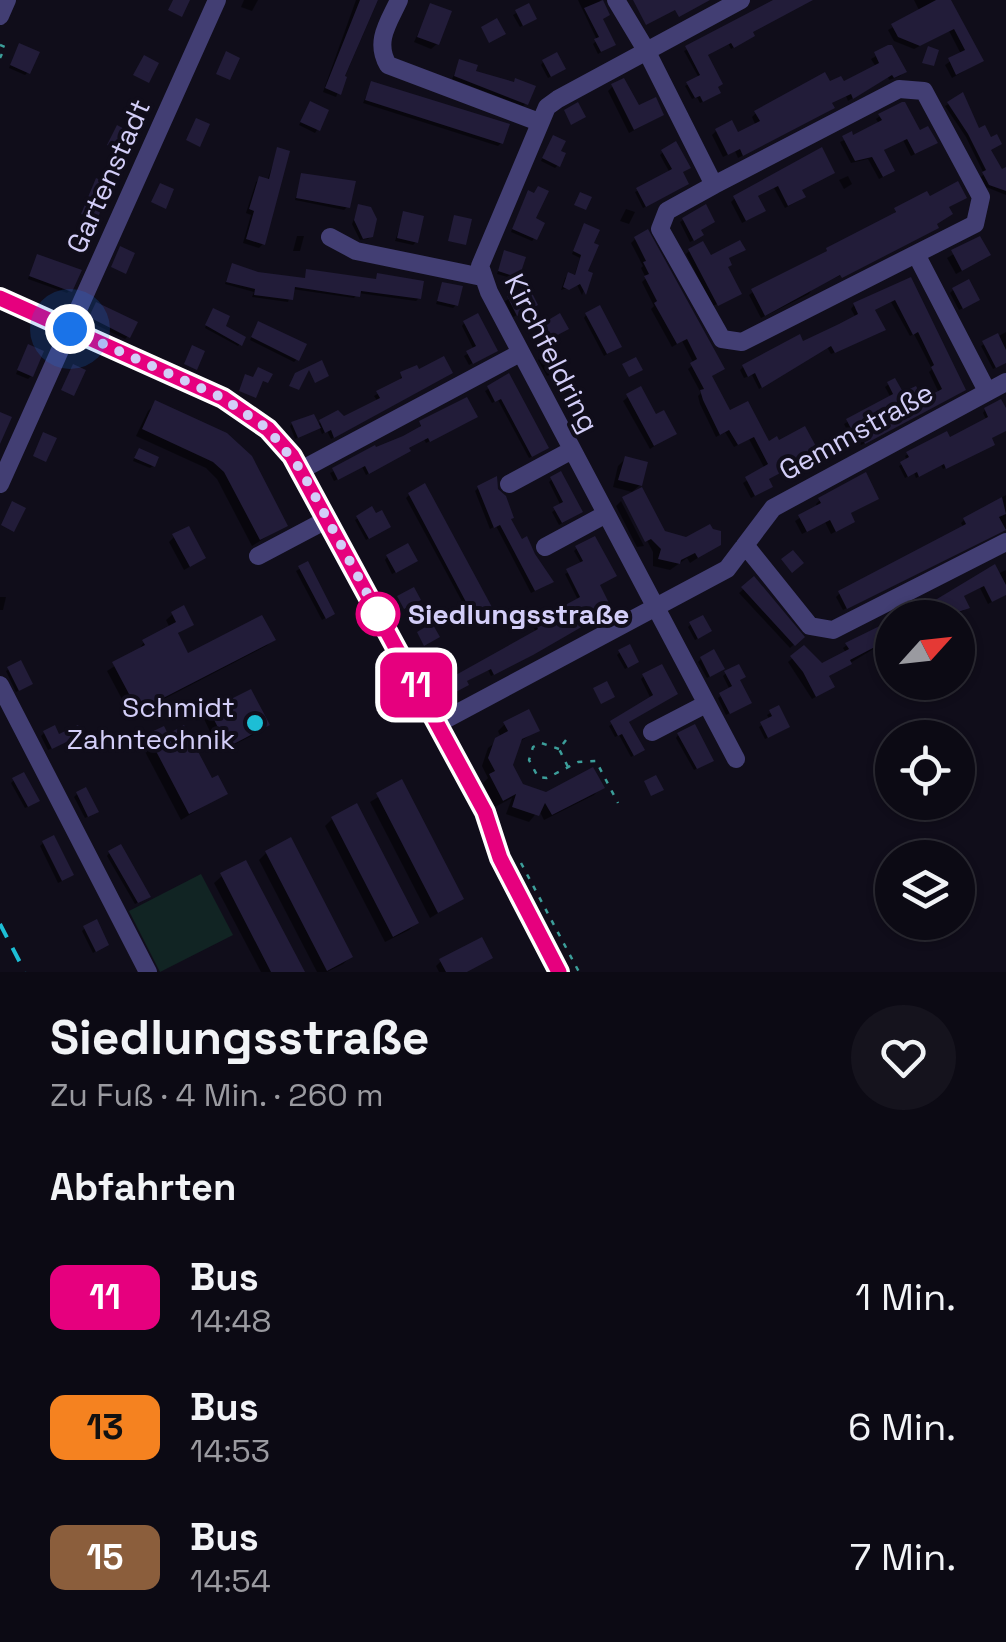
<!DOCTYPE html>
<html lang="de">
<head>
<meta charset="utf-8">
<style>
	body { margin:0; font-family:"Space Grotesk",sans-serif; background:#15131d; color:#f1f3f6; height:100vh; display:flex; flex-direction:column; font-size:38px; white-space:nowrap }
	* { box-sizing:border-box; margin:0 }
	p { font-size:32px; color:#9a9aa0 }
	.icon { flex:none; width:55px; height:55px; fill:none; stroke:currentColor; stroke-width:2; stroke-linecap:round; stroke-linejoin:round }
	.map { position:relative; height:972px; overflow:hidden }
	.side { display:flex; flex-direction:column; background:#0c0a14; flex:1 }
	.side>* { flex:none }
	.badge { padding:0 20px; border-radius:15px; font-size:35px; line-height:65px }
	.needle { width:65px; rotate:63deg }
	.fabs { position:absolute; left:875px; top:600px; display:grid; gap:20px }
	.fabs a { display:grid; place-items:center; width:100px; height:100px; border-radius:50%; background:#0c0a14; box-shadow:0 2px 8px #0004,0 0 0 2px #2c2b34; font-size:50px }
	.you { position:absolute; width:50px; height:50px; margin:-25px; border:8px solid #fff; border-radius:50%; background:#1a73e8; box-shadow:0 0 0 15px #1a73e833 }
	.map>.badge { position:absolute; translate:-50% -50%; box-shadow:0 0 0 5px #fff }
	h2 { padding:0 50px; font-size:38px; line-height:90px }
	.round { display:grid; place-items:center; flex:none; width:105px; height:105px; border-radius:52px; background:#15131d }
	.head { display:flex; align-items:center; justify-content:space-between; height:170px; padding:0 50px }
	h1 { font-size:48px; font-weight:800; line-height:75px }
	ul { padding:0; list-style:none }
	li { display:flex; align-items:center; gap:30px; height:130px; padding:0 50px }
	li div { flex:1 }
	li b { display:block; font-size:38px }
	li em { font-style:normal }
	li .badge { min-width:110px; font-weight:700; text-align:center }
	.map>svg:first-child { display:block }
</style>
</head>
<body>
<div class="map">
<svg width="1006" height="972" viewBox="0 0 1006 972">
	<rect width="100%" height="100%" fill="#100d1a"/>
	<path fill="#112423" d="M201 874 233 935 160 972 129 911Z"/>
	<path fill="#0007" d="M244 0H258L252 11 241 7Z
		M356 0H378L336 97 323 92Z
		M578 0H600L607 15 600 20 610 47 598 54 593 44 597 40Z
		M914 0H948L981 61 952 78 945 65 961 54 949 31 914 49 894 41 888 30 920 12Z
		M431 6 437 44 431 49 414 42Z
		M528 6 531 21 520 27 513 15Z
		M745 18 750 38 731 49 728 43 706 56 716 95 700 103 697 97 692 99 685 86 699 78 684 51Z
		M890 48 904 72 900 76 889 80 888 77 848 101 846 96 830 104 832 108 827 112 738 158 735 151 723 157 712 135 716 131 737 135 756 126 752 117 756 113 829 85 843 84 876 67 871 59Z
		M17 49 28 72 25 75 9 68Z
		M460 62 526 103 523 106 452 79Z
		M543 62 560 72 548 78 541 65Z
		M372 84 501 143 498 146 363 103Z
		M613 86 638 109 657 118 629 133 608 91Z
		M962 96 1001 172 1006 170V195L986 187 981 177 984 174 966 137 945 106Z
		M310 104 317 130 315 133 299 125Z
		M880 116 919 133 931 146 911 156 903 140 882 151 889 174 879 179 868 159 851 163 840 142 879 124 876 119Z
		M551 141 558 165 555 168 541 161Z
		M278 150 263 244 259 248 243 243 251 215 246 213 256 182 260 178 267 181Z
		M821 151 800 190 803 197 800 200 785 208 774 188 756 197 759 214 742 223 731 202 735 198Z
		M663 152 681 173 683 187 643 208 635 192 670 173 660 155Z
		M302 176 347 207 344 210 295 200Z
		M848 176 852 184 844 189 839 180Z
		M534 195 535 238 532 241 511 232 526 196Z
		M964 198 946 208 932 231 812 289 809 294 761 318 749 295 753 292 893 216 896 210Z
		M359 207 371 236 368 239 360 240 352 224Z
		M626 209 635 212 629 224 620 221Z
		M404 214 416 242 413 245 395 241Z
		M683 220 698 231V238L690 242 680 222Z
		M582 229 585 273 590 275 582 295 577 285 561 290 565 278 568 275 574 277 580 258 572 254Z
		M297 236H304L300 251H293Z
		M635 239 722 369 710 377 728 413 767 444 818 466 803 474 797 464 766 480V490L751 498 743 483 765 469 749 439 734 447 725 432 716 437 700 404 698 396 701 393 688 369 694 364 682 341 672 347 651 309 654 306 642 282 646 278 641 268 643 266 631 243Z
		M979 239 982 260 956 274 947 258Z
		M689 251 710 259H727L726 268 739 293 713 306 686 254Z
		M505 253 517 276 514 279 497 274Z
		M35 260 70 290 67 293 28 279Z
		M232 265 258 275 304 281 307 272 375 281 378 276 419 298 416 301 358 293 354 298 292 289 288 302 252 297 254 292 225 284Z
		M909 280 959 393 861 445 859 441 854 443 844 424 891 398 885 387 889 384 902 396 922 402 939 393 929 372 932 369 914 334 910 336 891 302 873 311 883 330 879 333 831 354 827 347 759 389 752 375 744 378 740 370 743 367 802 345 856 318 851 309 854 305Z
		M443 284 456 305 453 308 436 304Z
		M527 289 532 308 513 317 505 301Z
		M953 290 974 303 959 310 950 293Z
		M94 308 128 336 125 339 88 321Z
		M211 314 240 344 238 346 205 328Z
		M586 315 616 349 604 356 584 318Z
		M464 323 492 353 469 365 464 356 474 350 462 326Z
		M256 327 297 359 294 362 250 340Z
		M541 327 563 331 544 341 538 330Z
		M1006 332V362L993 369 981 346Z
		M26 350 31 376 28 379 16 374Z
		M541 357 560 370 547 376 538 360Z
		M417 372 447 376 331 439 327 431 322 434 319 427 295 439 290 426 292 424 317 425 321 422 344 419 378 402 374 396 400 381 401 375Z
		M508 376 543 451 529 458 498 400 492 403 485 391Z
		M628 397 655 418 674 433 650 449 623 401Z
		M156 403 285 525 252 546 217 479 206 468 136 436 148 411Z
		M985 410 1006 413V430L989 439V447L943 469 941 465 916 478 914 473 905 478 899 466 907 461 905 456 908 454 949 440 987 421 983 413Z
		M472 420 426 443 424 439 366 475 362 467 334 481 330 473 419 429 421 423Z
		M136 454 153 466 150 468 133 461Z
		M626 458 640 485 632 492 613 487 618 466Z
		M552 479 578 514 559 525 552 512 561 506 549 482Z
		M478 488 495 490 509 520 550 582 547 585 531 593 496 526 490 529 475 491Z
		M409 495 487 612 472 620 406 498Z
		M1006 495V529L843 610 836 597 839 594 964 528 961 523 964 520Z
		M625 498 664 534 719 544 690 563 687 558 670 570 653 566V552Z
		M820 500 872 502 849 514 848 525 831 534 825 522 802 534 795 521 817 507 816 504Z
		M621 501 644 546 637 547 616 506Z
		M358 518 385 529 366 540 355 520Z
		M174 537 198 562 184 570 169 542Z
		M577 548 597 586 587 624 491 676 488 670 464 682 463 687 449 695 444 685 446 683 537 633 533 627 536 624 578 600 565 574 582 565 574 551Z
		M387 557 412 563 392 574 385 560Z
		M306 565 329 616 322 620 296 571Z
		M1006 570V594L988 604 980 588 961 597 966 607 963 611 935 618 930 608 933 604Z
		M754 580 802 637 790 648 739 593Z
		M0 597H6L3 610H0Z
		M173 614 191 624 176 635 187 657 273 640 266 646 131 716 107 671 138 651 144 642 170 628 166 620Z
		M892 620V644L890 639 827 677 828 690 812 699 788 662 804 648 822 666 846 653 843 648 847 645Z
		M691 624 706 634 695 640 688 627Z
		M620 652 633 664 625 669 617 655Z
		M701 659 719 671 707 678 698 662Z
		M9 669 27 686 16 692 6 671Z
		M726 673 738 681 746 705 726 715 718 698 730 690 723 676Z
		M644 676 675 693 627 723 639 752 631 757 619 735 615 737 609 726 651 699 641 679Z
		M778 708 785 729 765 739 759 727 770 720 767 715Z
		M211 712 267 725 259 732 220 752 204 719Z
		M505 724 537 730 518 743 511 765 522 786 546 794 601 787 594 795 544 820 539 810 529 822 506 814 512 798 495 807 483 783 488 778 482 766 488 748 501 738 498 731Z
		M44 733 58 737H77L48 750 41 736Z
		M678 735 708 763 694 770 676 738Z
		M148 736 167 737 225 793 181 820 141 744Z
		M14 780 34 804 25 808 11 783Z
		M401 783 461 899 430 918 370 802Z
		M77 794 93 814 85 818 74 797Z
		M332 819 416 923 409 930 385 942 325 826Z
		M43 843 68 878 58 883 40 846Z
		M109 853 145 899 135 904 107 856Z
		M266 853 350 957 343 964 327 972H317L259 860Z
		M222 876 302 972H261L214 883Z
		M85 928 103 947 93 953 82 931Z
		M490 958 467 972H439L436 966 441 961Z"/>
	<path fill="#221c39" d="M173 0H190L182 17 168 10Z
		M360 0H378L345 76 347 77 341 95 325 88Z
		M603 0 610 15 603 19 616 45 601 52 594 39 599 37 584 8Z
		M633 0H710L679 17 675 10 646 25Z
		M773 0H813L753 32 755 36 734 48 731 43 708 55 723 84 718 87 721 93 703 102 700 96 695 98 686 82 700 75 685 46Z
		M936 0H951L984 61 956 75 948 58 965 50 954 29 920 46 898 37 891 24Z
		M430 3 452 11 439 45 417 37Z
		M529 3 537 19 523 26 515 10Z
		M497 18 506 34 489 43 481 27Z
		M19 43 40 52 30 74 10 65Z
		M888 45H892L907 72 894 78 892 75 853 99 851 94 832 103 835 108 743 156 740 149 728 155 715 129 732 120 738 132 760 121 754 111 825 72 830 81 841 76 844 81 879 63 874 52Z
		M928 46 939 50 934 66 922 63Z
		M226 51 240 58 230 80 216 74Z
		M557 52 566 69 551 77 542 60Z
		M144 55 159 63 149 83 133 75Z
		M459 59 478 65 476 71 514 82 515 78 536 86 528 105 454 76Z
		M624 78 639 105 656 97 664 115 634 130 611 84Z
		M371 81 510 124 503 144 365 100Z
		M963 92 979 128 985 125 991 137 997 134 1002 144 991 150 1002 169 1006 167V191L989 185 982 172 986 170 968 134 947 102Z
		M310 101 329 110 320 131 300 122Z
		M578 102 586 117 571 125 564 110Z
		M902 102H905L920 130 928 126 938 143 915 154 907 139 884 150 895 171 883 177 872 157 855 161 842 136 852 131 853 135 882 120 878 114Z
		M196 118 210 124 200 147 186 140Z
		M117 125 132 133 122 153 107 145Z
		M553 135 566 141 561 151 566 153 560 167 542 158Z
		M676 141 691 168 683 172 689 184 646 207 636 188 672 169 661 150Z
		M277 147 290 151 265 245 246 239 254 211 249 209 259 176 269 179Z
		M822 147 835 173 802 190 806 197 788 206 778 186 758 196 766 211 746 221 733 196Z
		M301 173 356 181 350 208 296 198Z
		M96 178 111 185 97 220 81 214Z
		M958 181 967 198 949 207 953 214 937 224 939 228 842 278 840 275 765 316 751 289 827 251 826 248 896 212 894 208 921 194 927 191 930 196Z
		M160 183 174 189 166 209 151 202Z
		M538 186 549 191 536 218 545 223 537 240 512 229 528 190 534 193Z
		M580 192 592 197 586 210 574 205Z
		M358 204 371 207 377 219 373 237 363 239 354 220Z
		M706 204 715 222 701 230 704 235 694 241 682 218Z
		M403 211 424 216 418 243 397 238Z
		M454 215 472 219 466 245 448 241Z
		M584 223 600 230 594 243 599 245 588 271 593 273 586 295 580 284 569 290 563 287 568 272 575 275 581 255 573 251Z
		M648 229 725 369 712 376 730 410 748 401 769 441 777 436 779 440 805 426 825 463 807 472 801 462 769 479 773 487 755 496 745 477 768 464 754 437 738 445 729 430 720 435 703 400 700 390 704 389 690 363 697 359 687 339 677 344 654 303 657 301 644 276 649 274 643 262 646 261 634 237Z
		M980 236 991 255 962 271 951 250Z
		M740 240 746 250 729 258 732 265 728 267 742 294 718 306 688 249 703 241 711 255Z
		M120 246 135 253 126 274 111 267Z
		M504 250 526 257 519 278 498 271Z
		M37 254 82 270 72 292 29 276Z
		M232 263 258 272 305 278 306 269 376 279 377 273 424 281 421 299 361 291 360 297 295 287 293 300 254 295 255 289 226 282Z
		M911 277 966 390 865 444 863 439 858 442 846 419 893 394 887 382 895 378 903 392 916 386 923 399 942 389 931 367 934 365 918 332 913 335 895 300 875 310 886 330 835 353 831 346 762 388 755 373 748 377 742 365 800 334 803 341 839 324 858 314 853 303Z
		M969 279 980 300 963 309 952 288Z
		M442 282 463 286 458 306 437 301Z
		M528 285 538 305 517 316 507 296Z
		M96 302 138 322 130 338 89 317Z
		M600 305 622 347 607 354 585 313Z
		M213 308 230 316 226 326 246 337 242 346 205 325Z
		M478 313 498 351 473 364 466 351 476 346 463 321Z
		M560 313 569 329 548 340 540 325Z
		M258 321 307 344 299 361 251 337Z
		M998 333 1006 350V363L996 368 982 341Z
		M28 344 44 351 33 377 17 370Z
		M192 345 205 351 197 370 184 364Z
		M555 347 566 367 550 375 540 355Z
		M444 356 453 373 334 438 331 430 325 433 319 420 338 410 344 416 380 398 376 391 402 378 400 372 417 365 419 369Z
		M636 357 643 370 629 377 622 364Z
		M322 360 329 376 315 383 309 370 299 390 289 386 295 373Z
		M73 364 86 370 74 396 61 390Z
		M258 367 273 374 268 383 263 381 256 398 239 391 245 374 253 377Z
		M509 373 549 448 532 457 501 399 495 402 487 386Z
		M641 386 656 414 664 410 677 434 654 446 626 394Z
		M467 397 478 417 430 442 428 438 409 448 411 451 369 474 365 466 338 480 332 468 375 445 376 447 403 436 421 426 419 421Z
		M1001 399 1006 408V431L992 438 995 445 946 469 944 464 919 477 917 472 908 477 900 462 909 457 906 452 947 431 950 437 988 417 984 408Z
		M155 400 227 433 252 456 288 526 260 540 224 472 213 462 142 429Z
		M0 412 12 417 0 444Z
		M314 414 321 428 298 438 291 422Z
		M43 432 57 438 46 462 33 456Z
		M139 448 159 457 155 467 134 458Z
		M625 456 648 462 642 486 618 480Z
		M561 471 583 512 562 523 553 507 563 502 550 477Z
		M866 472 879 499 851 513 855 522 836 532 830 520 807 532 798 515 821 503 818 498Z
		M497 476 498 489 506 496 514 518 511 519 522 539 527 536 535 554 554 582 535 591 500 525 494 528 477 486Z
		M425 483 493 609 475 619 408 493Z
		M642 487 665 531 686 537 710 524 713 529 721 531V545L698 558 695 553 681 560 680 564 658 559 661 549 651 539 645 542 622 497Z
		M1002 497 1006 514 999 517 1006 530 847 609 838 591 966 524 963 518Z
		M12 501 26 508 14 532 1 525Z
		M372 506 376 513 382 510 391 527 369 539 356 516Z
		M189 526 206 558 190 567 172 534Z
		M595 536 617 576 600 585 611 607 590 617 592 621 533 655 494 675 491 669 467 681 469 685 452 694 445 681 538 629 534 622 580 597 566 569 583 561 575 546Z
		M408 543 418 561 396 573 386 555Z
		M793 550 804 563 792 573 781 559Z
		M308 561 335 614 326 619 298 566Z
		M995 564 1006 585V595L992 602 984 586 964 596 970 608 940 618 932 602Z
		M754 576 805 637 795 646 741 587Z
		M414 587 421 600 404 609 397 596Z
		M184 605 194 625 178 633 188 653 262 615 276 640 138 711 112 662 145 645 142 640 176 622 171 612Z
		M703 615 712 631 698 639 689 622Z
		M892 620V638L850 660 852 664 829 676 835 687 816 697 803 672 790 656 804 645 822 663 849 649 845 643Z
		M432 623 440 637 424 646 417 632Z
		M630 644 639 662 628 668 618 650Z
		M714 649 725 669 710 677 700 657Z
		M21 660 33 684 19 691 7 667Z
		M662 664 678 694 629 722 645 750 634 756 622 734 618 736 610 721 653 695 642 674Z
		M739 664 746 677 740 680 752 703 730 714 719 693 732 686 724 671Z
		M607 681 615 697 601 704 593 688Z
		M251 689 270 725 228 747 209 710Z
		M779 705 790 727 768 738 760 722 772 716 769 710Z
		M529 709 540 731 522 739 513 765 523 784 546 792 593 767 605 788 552 815 545 803 539 816 512 807 516 794 503 801 489 774 495 771 488 758 495 738 508 731 503 722Z
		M695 724 714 761 697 769 677 733Z
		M55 725 59 734 78 725 83 734 52 749 43 731Z
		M184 725 212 778 218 775 228 794 189 814 147 734 164 726 168 734Z
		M24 772 40 801 28 807 12 778Z
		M656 775 664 790 651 796 644 781Z
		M402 779 464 899 438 913 376 793Z
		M86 787 99 812 88 817 76 792Z
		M357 803 419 923 393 937 331 817Z
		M54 835 74 875 62 881 42 841Z
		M291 837 353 957 327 971 265 851Z
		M121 844 151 897 138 903 108 851Z
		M246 860 305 972H271L220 873Z
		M97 919 109 945 96 952 83 926Z
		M482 937 493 958 467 972H446L439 959Z"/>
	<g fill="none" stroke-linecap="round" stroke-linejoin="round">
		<path stroke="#3c9e9a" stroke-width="2.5" stroke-dasharray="5 8" stroke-linecap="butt" d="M0 45 5 47 0 58
			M566 740 559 749 568 767
			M559 749 541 743 533 747 529 760 538 777 547 778 578 762 596 761 618 803
			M521 863 579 972"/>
		<path stroke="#423e73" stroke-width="18" d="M399 0C389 22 374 41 388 65L539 122
			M616 0 646 50 714 185 899 89 924 91 981 197 975 224 742 342 722 339 660 229 667 211 714 185
			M0 16 7 0
			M330 237 356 251 482 277
			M916 254 987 391
			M0 298 223 398C260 419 287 444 307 481L485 812 511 883 559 972
			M301 470 520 353
			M0 484 217 0
			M509 484 572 450
			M745 545 810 626 833 630 1006 542
			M545 547 606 514
			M258 556 328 519
			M0 685 148 972
			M437 724 727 569 773 508 1006 382
			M652 732 706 704
			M736 759 489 292 480 266 547 107 558 99 741 0"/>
		<path stroke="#1dbed5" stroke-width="4" stroke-dasharray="15 12" stroke-linecap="butt" d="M0 924 25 972"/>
	</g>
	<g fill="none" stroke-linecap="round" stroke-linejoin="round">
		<g stroke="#fff" stroke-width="22">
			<path id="line" d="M0 298 223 398 268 429 292 456 485 812 500 858 559 972"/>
		</g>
		<use href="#line" stroke="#e6007e" stroke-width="15"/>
		<path stroke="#d3cef8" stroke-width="10" stroke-dasharray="0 18" d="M70 329 223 398 268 429 301 470 385 627 378 614"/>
	</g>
	<circle fill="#fff" stroke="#e6007e" stroke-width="5" cx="378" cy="614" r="20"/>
	<circle fill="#1dbed5" stroke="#100d1a" stroke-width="4" cx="255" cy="723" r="10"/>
	<g text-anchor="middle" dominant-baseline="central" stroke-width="8" stroke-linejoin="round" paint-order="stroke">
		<g font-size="28" fill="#d3cef8" stroke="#100d1a">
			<text transform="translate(108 176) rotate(-66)">Gartenstadt</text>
			<text transform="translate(552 353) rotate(63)">Kirchfeldring</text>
			<text transform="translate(856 431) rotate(-29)">Gemmstraße</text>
		</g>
		<g font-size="28" font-weight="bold" fill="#d3cef8" stroke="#100d1a" text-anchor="start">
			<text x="408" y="614">Siedlungsstraße</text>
		</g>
		<g font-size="28" fill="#d3cef8" stroke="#100d1a" text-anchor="end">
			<text x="235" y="707">Schmidt<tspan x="235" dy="32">Zahntechnik</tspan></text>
		</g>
	</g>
</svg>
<div class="fabs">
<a><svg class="needle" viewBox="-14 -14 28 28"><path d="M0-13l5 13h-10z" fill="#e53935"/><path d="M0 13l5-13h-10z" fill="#9a9aa0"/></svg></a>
<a><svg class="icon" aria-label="locate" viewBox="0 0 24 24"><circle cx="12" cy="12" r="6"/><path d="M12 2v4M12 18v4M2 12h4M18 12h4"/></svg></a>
<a><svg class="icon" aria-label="layers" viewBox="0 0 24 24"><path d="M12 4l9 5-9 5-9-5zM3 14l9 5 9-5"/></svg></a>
</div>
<div class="you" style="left:70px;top:329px"></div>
<b class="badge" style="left:416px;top:685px;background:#e6007e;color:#fff">11</b>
</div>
<section class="side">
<div class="head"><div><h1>Siedlungsstraße</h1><p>Zu Fuß · 4 Min. · 260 m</p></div><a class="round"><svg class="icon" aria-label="heart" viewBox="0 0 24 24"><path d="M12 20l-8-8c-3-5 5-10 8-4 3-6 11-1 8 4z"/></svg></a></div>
<h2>Abfahrten</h2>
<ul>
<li><span class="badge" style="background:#e6007e;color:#fff">11</span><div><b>Bus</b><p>14:48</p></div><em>1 Min.</em></li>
<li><span class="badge" style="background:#f58220;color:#111">13</span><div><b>Bus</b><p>14:53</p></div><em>6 Min.</em></li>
<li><span class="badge" style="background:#8b5e3c;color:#fff">15</span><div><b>Bus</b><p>14:54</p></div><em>7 Min.</em></li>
</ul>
</section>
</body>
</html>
